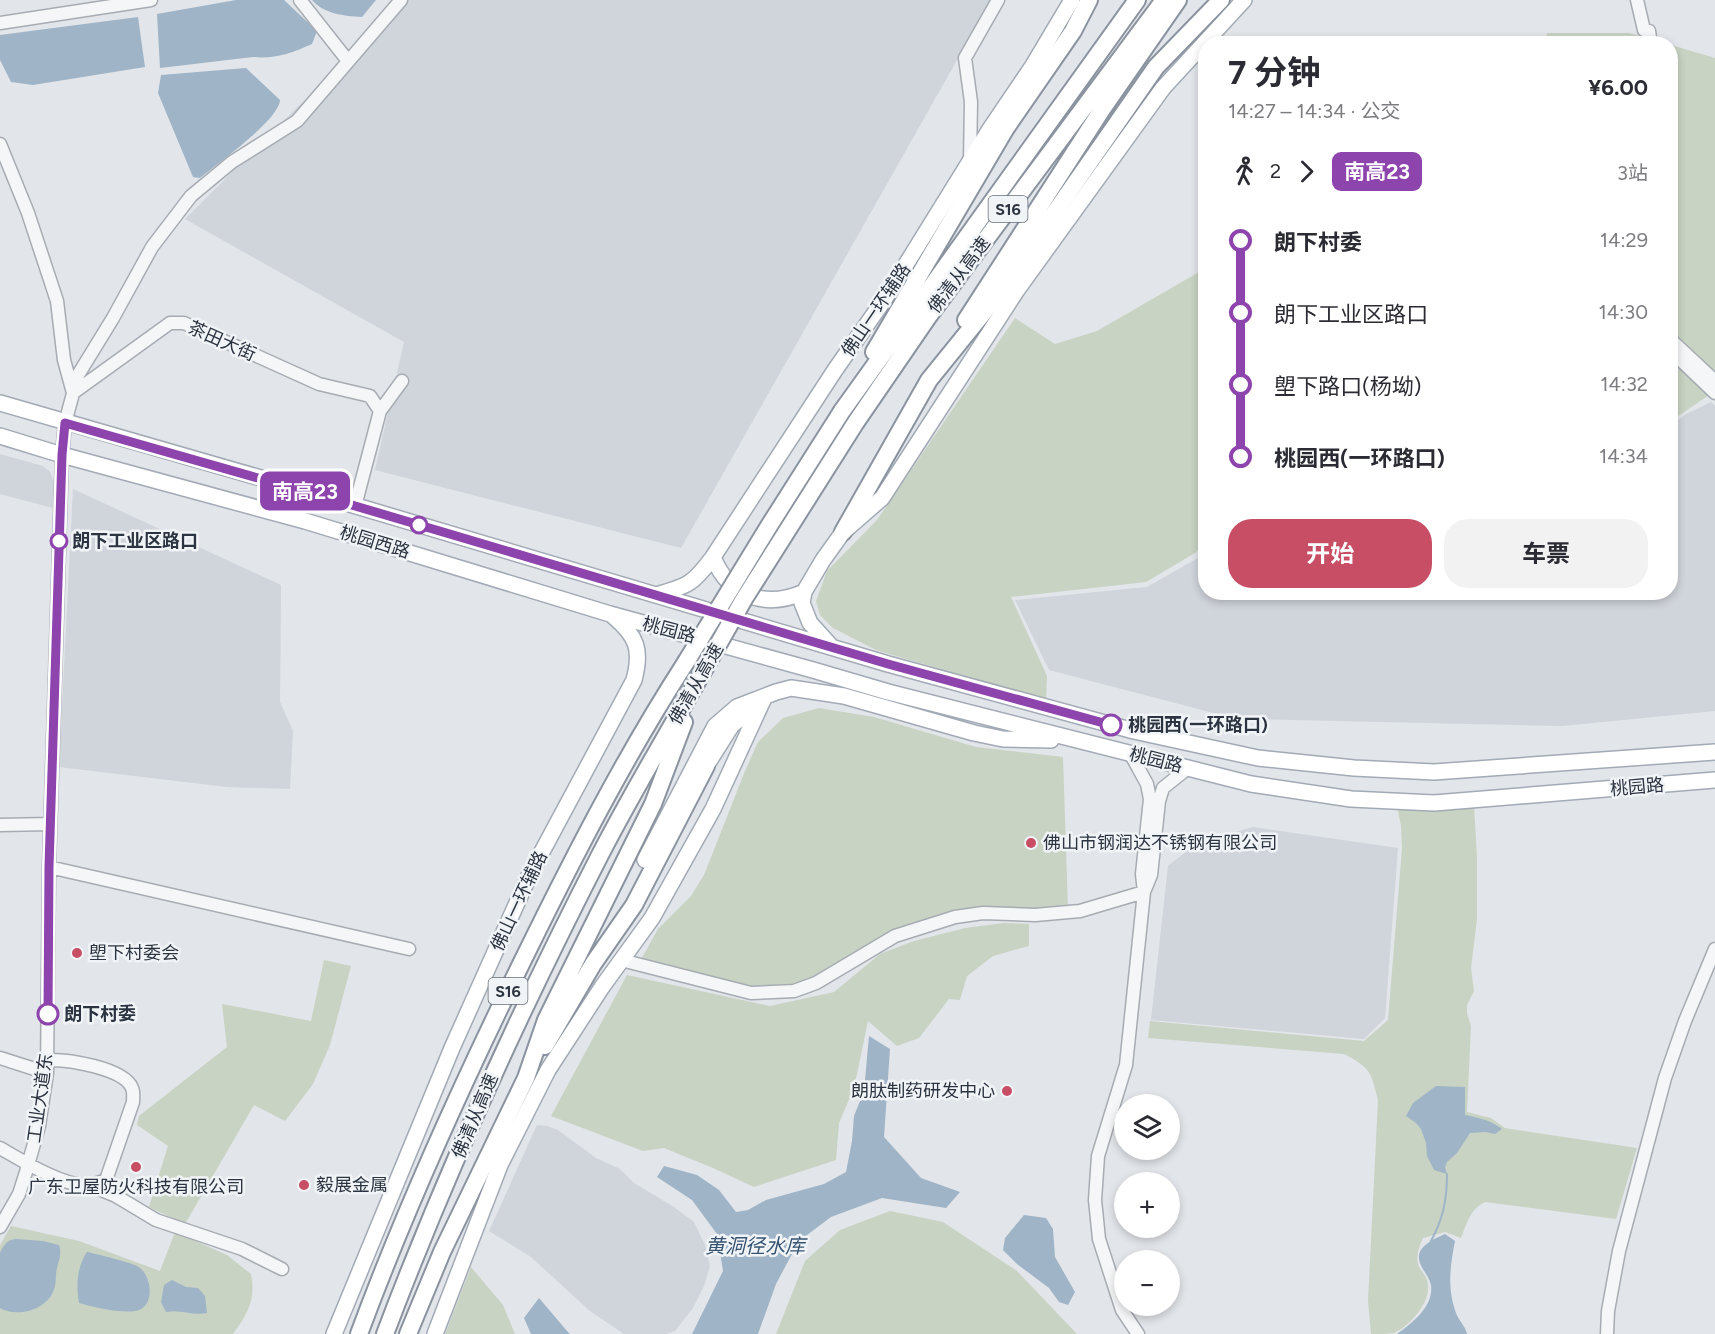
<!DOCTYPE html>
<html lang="zh">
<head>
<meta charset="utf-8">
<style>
	body { margin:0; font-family:Figtree,"Noto Sans SC",sans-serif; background:#f2f2f3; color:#2b2b33; height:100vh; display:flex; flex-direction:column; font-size:22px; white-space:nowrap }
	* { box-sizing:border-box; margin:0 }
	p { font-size:20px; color:#7c7c81 }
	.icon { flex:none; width:33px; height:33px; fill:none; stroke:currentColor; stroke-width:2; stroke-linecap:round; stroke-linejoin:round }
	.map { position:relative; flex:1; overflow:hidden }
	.drawer { position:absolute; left:1198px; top:36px; width:480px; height:564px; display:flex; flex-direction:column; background:#fff; border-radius:24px; box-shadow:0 3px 9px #0003 }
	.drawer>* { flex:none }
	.badge { padding:0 12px; border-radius:9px; font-size:21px; line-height:39px }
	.tools { position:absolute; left:1114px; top:1094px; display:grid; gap:12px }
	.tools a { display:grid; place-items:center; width:66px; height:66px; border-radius:50%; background:#fff; box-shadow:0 3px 9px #0003; font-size:30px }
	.map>.badge { position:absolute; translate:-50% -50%; box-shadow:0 0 0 3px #fff }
	.legs { display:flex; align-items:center; gap:9px; height:66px; padding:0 30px; font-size:20px }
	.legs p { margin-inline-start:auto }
	.head { display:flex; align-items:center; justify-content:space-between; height:102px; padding:0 30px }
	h1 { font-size:33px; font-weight:700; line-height:45px }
	.primary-button { display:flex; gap:12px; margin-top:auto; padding:12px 30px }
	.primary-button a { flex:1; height:69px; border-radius:24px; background:#c74e65; color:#fff; font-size:24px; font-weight:700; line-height:69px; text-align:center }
	.primary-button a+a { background:#f2f2f3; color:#2b2b33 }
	ul { padding:0 30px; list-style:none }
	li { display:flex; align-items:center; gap:21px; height:72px; font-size:22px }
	li i { display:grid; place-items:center; width:9px; height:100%; margin:0 8px; background:currentColor }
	li i::after { content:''; width:15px; height:15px; margin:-8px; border:4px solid; border-radius:50%; background:#fff }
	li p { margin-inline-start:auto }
	li:first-child i { background:linear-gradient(#0000 50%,currentColor 0) }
	li:last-child i { background:linear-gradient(currentColor 50%,#0000 0) }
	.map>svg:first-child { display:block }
</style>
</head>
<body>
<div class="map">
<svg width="1715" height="1334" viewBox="0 0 1715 1334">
	<rect width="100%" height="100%" fill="#e2e5e9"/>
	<path fill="#d0d4db" d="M405 0H991L681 548 375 470 404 342 185 219Z
		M1711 402 1715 406V711L1562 726 1250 719 1225 716 1049 670 1015 600 1147 587 1198 558 1206 551V592H1671V426L1686 414Z
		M0 454 43 466 50 472 58 491 53 508 0 494Z
		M73 489 281 585 280 702 293 731 290 789 227 787 59 767Z
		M1253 827 1398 848 1385 1018 1364 1039 1151 1020 1168 866 1197 843Z
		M537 1125 547 1126 558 1130 596 1158 620 1169 634 1183 674 1207 694 1222 705 1245 710 1266 704 1286 693 1308 675 1331 666 1334H624L590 1311 531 1257 489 1231Z"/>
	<path fill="#c8d3c3" d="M1547 33H1629L1665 43 1546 44Z
		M1671 45 1715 58V391L1671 421Z
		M1206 268V543L1195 553 1146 582 1011 597 1047 676 1046 700 876 650 833 628 820 615 816 601 827 571 877 520 1015 318 1055 344 1097 331Z
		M819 708 874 717 976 747 1063 757 1068 910 938 917 911 923 797 985 750 990 639 963 658 929 691 896 704 875 745 771 758 742 783 718Z
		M1397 806H1474L1477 857V919L1471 968 1474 991 1467 1005V1013L1471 1026 1467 1112 1491 1118 1505 1128 1637 1148 1616 1219 1485 1202C1470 1209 1467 1223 1461 1238L1445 1232 1423 1238C1407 1273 1430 1268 1428 1290 1427 1306 1408 1327 1394 1333 1388 1334 1378 1334 1371 1334L1368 1301 1378 1100C1371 1072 1371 1068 1344 1054L1148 1038 1150 1021 1364 1041 1388 1020 1402 849 1401 826Z
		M1004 923 1029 924V946L993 956 967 976 960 1000 949 999 919 1038 897 1046 868 1021 854 1088 839 1123 836 1160 754 1187 713 1168 664 1148 643 1151 551 1116 627 975 770 1006 834 992 880 954 914 941 965 928Z
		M324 960 351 966 330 1045 313 1084 285 1121 254 1105 185 1224 149 1207 168 1146 137 1125 139 1116 227 1047 222 1004 311 1021Z
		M890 1211 943 1222 1017 1271 1077 1334H776L805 1261 840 1230Z
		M11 1226 79 1241 160 1271 175 1232 227 1255 251 1274C256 1300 248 1313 233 1334H0V1245Z
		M471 1267 503 1305 515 1334H445Z"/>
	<path fill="#9fb4c7" d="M236 0H284L317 31 312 44C292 53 275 59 253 57L160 68 157 14Z
		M312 0H376L362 17C345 16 324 14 312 0Z
		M138 17 145 67 33 85 11 82 0 60V35Z
		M246 68 280 100C279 120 217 164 200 178L193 177 158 93 161 75Z
		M869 1036 890 1049 884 1137 921 1178 960 1192 946 1208 882 1198 831 1217 799 1241 776 1284 758 1334H692L723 1271 717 1234 692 1200 657 1177 664 1166 697 1175 719 1190 736 1212 748 1210 766 1200 824 1184 846 1172 852 1141 854 1116 864 1091Z
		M1436 1086 1465 1087V1115C1479 1118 1491 1120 1502 1129L1495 1134 1486 1132 1470 1133 1457 1153 1447 1162 1445 1167 1447 1174 1434 1170 1427 1156 1426 1143 1421 1129 1416 1123 1406 1116 1413 1103Z
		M1024 1215 1046 1218 1053 1229 1055 1257 1075 1292 1068 1305 1059 1302 1049 1288 1017 1264 1003 1250 1005 1238Z
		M1445 1234 1455 1241C1450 1267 1447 1288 1456 1313 1459 1321 1466 1327 1467 1334H1397C1412 1323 1434 1306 1431 1285 1429 1276 1423 1271 1420 1263 1414 1247 1434 1239 1445 1234Z
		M16 1239 43 1241 59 1245C62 1254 59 1260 57 1268 55 1276 57 1284 53 1292 45 1310 17 1318 0 1308V1253C4 1244 7 1240 16 1239Z
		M87 1252C100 1255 126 1261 137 1266 152 1274 155 1304 139 1310 126 1315 93 1307 79 1303 76 1286 77 1266 87 1252Z
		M172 1280 186 1287 198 1288 205 1296 207 1313C192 1316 181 1309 166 1312L161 1302 164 1285Z
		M539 1298 567 1331 570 1334H531L524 1318Z"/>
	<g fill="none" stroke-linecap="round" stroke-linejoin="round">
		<path stroke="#9fb4c7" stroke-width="2" d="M1431 1241C1443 1219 1447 1200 1447 1174"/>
		<g stroke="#a7acb3" stroke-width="15">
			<path id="minor" d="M300 0 348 61
				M1637 0 1644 30 1649 31 1651 44
				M0 23 151 0
				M0 144 28 213 57 301 64 360 73 393 170 323H184L319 384 370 396 380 411
				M970 161 971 102 965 58 998 0
				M1671 340 1715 381
				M1671 351 1715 393
				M355 506 380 411 402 381
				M1130 753 1147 784 1150 799 1142 874 1144 892 1151 875 1159 801 1163 788 1188 768
				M0 825 50 824
				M49 867 409 949
				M621 960 751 993 794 991 816 983 895 936 955 917 983 913 1035 915 1080 911 1144 892 1126 1065 1098 1156 1095 1200 1099 1239 1122 1310 1138 1334
				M0 1058 47 1073
				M0 1148C21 1160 64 1187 88 1185 94 1185 100 1182 106 1180L133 1102C133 1098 134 1092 132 1088 124 1068 67 1059 47 1060
				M89 1185 116 1196 156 1220 242 1249 282 1269
				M0 1227 19 1194 26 1172 39 1126 47 1073 49 867 62 455 65 423 78 375 113 318 152 247 191 196 232 162 297 121 401 0
				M1607 1334 1608 1311 1619 1251 1665 1078 1685 1021 1715 949"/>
		</g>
		<g stroke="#a2aab5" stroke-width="18">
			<path id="major" d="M0 403 316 494 888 664 1134 731 1258 758 1354 768 1434 772 1715 752
				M0 436 62 455 305 521 610 614 813 670 888 692 1251 784 1351 799 1434 803 1715 780
				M713 557C729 597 766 609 804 592
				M656 595C688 586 693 584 713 557L835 370 884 300 990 129 1032 67 1072 0
				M830 645 810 623 802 603 804 592 823 560 843 532 882 498 1017 290 1163 88 1244 0
				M706 766 732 725 746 714
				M645 860 715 726 737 707 776 692 791 688 844 696 974 733 1003 739 1051 740
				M334 1334 452 1048 529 876 634 680C642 650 637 636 613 616
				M435 1334 500 1165 548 1070 602 987 652 918 713 809 764 698"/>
		</g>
		<g stroke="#8a939f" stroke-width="20">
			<path id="highway" d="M966 320 1103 108 1178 0
				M874 352 1006 128 1073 31 1089 0
				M842 411 1137 0
				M856 422 928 317 1164 0
				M843 532 929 380 993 301 1156 67 1221 0
				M545 1046 593 964 634 905 706 766
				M359 1334C406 1207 463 1082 523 960 573 858 624 758 686 662
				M385 1334C447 1170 520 1011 600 855 632 793 668 733 702 673
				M408 1334 442 1252 526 1078 546 1020 653 804 684 722"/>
		</g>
		<use href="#minor" stroke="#f4f6f8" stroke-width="12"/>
		<use href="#major" stroke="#fff" stroke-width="15"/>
		<use href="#highway" stroke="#fff" stroke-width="16"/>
		<g stroke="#8a939f" stroke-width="20" stroke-linecap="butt">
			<path id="highway-bridge" d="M686 662 769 526 842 411
				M702 673 744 599 856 422"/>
		</g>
		<use href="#highway-bridge" stroke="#fff" stroke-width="16"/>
	</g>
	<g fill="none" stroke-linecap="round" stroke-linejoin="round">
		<g stroke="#fff" stroke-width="14">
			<path id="line-1" d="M48 1014 49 867 62 455 65 423 335 500 888 664 1111 725"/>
		</g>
		<use href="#line-1" stroke="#8e44ad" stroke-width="9"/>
	</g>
	<g fill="#fff" stroke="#8e44ad" stroke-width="3">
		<circle cx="419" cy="525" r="8"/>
		<circle cx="59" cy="541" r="8"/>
		<circle cx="1111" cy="725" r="10"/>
		<circle cx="48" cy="1014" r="10"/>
	</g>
	<g fill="#c74e65" stroke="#f1f4f7" stroke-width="2">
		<circle cx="1031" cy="843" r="6"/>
		<circle cx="77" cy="953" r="6"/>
		<circle cx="1007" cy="1091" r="6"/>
		<circle cx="136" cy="1167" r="6"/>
		<circle cx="304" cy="1185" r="6"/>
	</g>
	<g text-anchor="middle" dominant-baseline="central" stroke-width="5" stroke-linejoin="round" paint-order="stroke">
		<g fill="#f1f4f7" stroke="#666e77" stroke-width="1.5">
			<rect x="988.5" y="196" width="39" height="26" rx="4.5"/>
			<rect x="488.5" y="978" width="39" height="26" rx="4.5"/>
		</g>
		<g font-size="16" font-weight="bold" fill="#2b3440">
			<text x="1008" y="209">S16</text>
			<text x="508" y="991">S16</text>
		</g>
		<g font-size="18" fill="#2b3440" stroke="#f1f4f7">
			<text transform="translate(959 275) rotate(-53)">佛清从高速</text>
			<text transform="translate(876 310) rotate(-56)">佛山一环辅路</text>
			<text transform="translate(222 341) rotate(24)">茶田大街</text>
			<text transform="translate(375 542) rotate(17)">桃园西路</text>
			<text transform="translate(669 630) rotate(15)">桃园路</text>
			<text transform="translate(696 684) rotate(-60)">佛清从高速</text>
			<text transform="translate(1156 760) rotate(14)">桃园路</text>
			<text transform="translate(1637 787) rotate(-5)">桃园路</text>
			<text transform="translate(519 901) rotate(-65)">佛山一环辅路</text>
			<text transform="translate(40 1098) rotate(-82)">工业大道东</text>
			<text transform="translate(475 1116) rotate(-67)">佛清从高速</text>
		</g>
		<g font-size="18" font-weight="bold" fill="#2b3440" stroke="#f1f4f7" text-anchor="start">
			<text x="72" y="541">朗下工业区路口</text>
			<text x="1128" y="725">桃园西(一环路口)</text>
			<text x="64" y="1014">朗下村委</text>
		</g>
		<g font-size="18" fill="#2b3440" stroke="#f1f4f7" text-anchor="start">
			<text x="1043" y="843">佛山市钢润达不锈钢有限公司</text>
			<text x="89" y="953">塱下村委会</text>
			<text x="995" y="1091" text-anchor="end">朗肽制药研发中心</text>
			<text x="316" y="1185">毅展金属</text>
			<text x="136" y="1187" text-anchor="middle">广东卫屋防火科技有限公司</text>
		</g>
		<g font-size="20" font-style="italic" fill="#375472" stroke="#f1f4f7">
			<text x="755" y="1246">黄洞径水库</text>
		</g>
	</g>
</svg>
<div class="tools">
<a><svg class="icon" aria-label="layers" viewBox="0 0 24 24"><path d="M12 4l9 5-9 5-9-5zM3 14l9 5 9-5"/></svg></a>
<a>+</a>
<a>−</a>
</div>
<b class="badge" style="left:305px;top:491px;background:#8e44ad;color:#fff">南高23</b>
<section class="drawer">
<div class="head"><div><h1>7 分钟</h1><p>14:27 – 14:34 · 公交</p></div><b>¥6.00</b></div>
<div class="legs"><svg class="icon" aria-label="walk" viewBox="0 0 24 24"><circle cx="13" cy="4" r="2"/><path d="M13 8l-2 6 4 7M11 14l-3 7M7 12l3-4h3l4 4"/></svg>2<svg class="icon" aria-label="forward" viewBox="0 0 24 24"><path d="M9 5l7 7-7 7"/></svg><b class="badge" style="background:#8e44ad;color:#fff">南高23</b><p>3站</p></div>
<ul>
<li><i style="color:#8e44ad"></i><b>朗下村委</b><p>14:29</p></li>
<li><i style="color:#8e44ad"></i><span>朗下工业区路口</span><p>14:30</p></li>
<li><i style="color:#8e44ad"></i><span>塱下路口(杨坳)</span><p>14:32</p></li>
<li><i style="color:#8e44ad"></i><b>桃园西(一环路口)</b><p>14:34</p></li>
</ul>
<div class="primary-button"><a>开始</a><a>车票</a></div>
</section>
</div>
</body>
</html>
